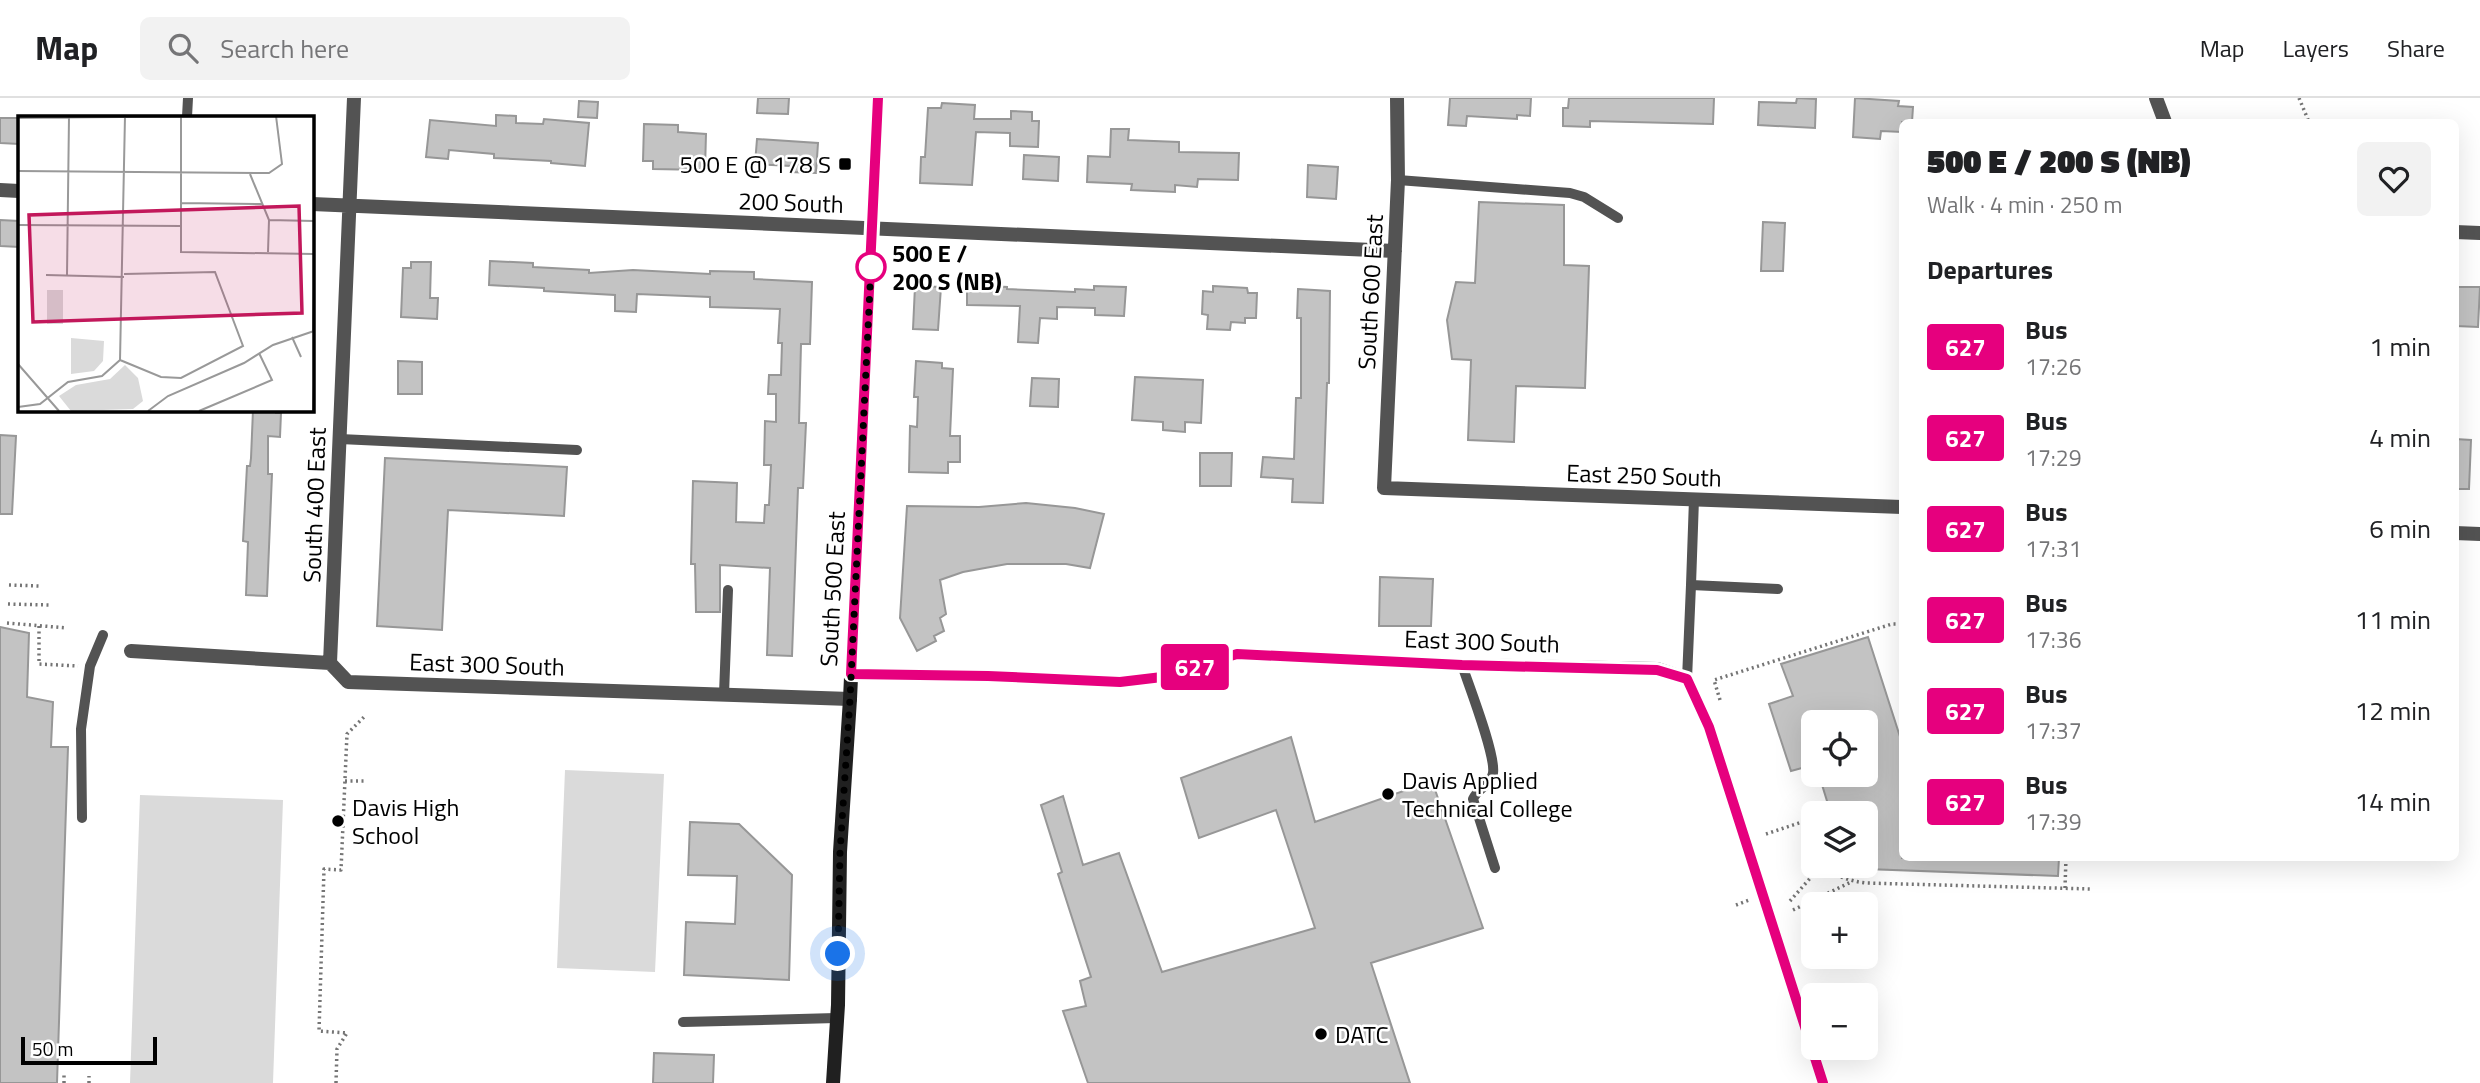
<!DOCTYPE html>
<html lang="en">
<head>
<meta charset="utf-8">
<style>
	body { margin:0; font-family:"Titillium Web",sans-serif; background:#f2f2f2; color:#202124; height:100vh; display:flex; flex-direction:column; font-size:26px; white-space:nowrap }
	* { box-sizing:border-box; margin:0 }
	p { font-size:23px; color:#757577 }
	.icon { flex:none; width:38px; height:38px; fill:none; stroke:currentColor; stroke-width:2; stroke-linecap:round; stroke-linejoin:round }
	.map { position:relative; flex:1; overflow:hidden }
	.drawer { position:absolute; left:1899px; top:21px; width:560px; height:742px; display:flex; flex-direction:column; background:#fff; border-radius:10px; box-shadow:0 7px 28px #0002 }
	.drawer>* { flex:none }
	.badge { padding:0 14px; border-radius:5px; font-size:24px; line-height:46px }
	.fabs { position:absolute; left:1801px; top:612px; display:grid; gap:14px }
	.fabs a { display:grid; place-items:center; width:77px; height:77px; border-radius:10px; background:#fff; box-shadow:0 7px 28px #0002; font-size:35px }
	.scale { position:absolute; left:21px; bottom:18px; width:136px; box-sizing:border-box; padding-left:7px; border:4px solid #000; border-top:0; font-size:19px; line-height:24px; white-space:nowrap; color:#000; -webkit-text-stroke:5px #fff; paint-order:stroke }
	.you { position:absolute; width:35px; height:35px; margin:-18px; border:5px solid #fff; border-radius:50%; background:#1a73e8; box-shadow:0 0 0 10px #1a73e833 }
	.map>.badge { position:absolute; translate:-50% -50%; box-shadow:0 0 0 4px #fff }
	h2 { padding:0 28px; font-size:26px; line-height:63px }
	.round { display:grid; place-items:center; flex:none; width:74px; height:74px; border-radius:10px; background:#f2f2f2 }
	.summary { display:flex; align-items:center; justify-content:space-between; height:119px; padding:0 28px }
	h1 { font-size:33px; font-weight:800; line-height:52px }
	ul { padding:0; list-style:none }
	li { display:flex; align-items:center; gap:21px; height:91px; padding:0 28px }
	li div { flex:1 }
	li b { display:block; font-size:26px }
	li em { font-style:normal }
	li .badge { min-width:77px; font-weight:700; text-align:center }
	header { display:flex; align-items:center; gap:42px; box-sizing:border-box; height:98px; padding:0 35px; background:#fff; border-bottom:2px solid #e0e0e0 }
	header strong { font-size:33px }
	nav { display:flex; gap:38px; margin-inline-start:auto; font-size:24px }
	.search { width:490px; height:63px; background:#f2f2f2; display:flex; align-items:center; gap:18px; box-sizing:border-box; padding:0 24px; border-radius:10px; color:#757577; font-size:26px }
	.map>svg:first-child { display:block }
</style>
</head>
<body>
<header>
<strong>Map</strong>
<div class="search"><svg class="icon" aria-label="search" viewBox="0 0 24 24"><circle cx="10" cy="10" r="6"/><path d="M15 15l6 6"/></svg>Search here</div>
<nav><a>Map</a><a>Layers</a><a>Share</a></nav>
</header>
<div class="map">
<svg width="2480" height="985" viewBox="0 0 2480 985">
	<rect width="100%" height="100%" fill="#fff"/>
	<path fill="#dadada" d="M565 672 664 676 655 874 557 870Z
		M140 697 283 702 273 985H130Z"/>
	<path fill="#c3c3c3" stroke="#979797" stroke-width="2" d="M758 0H789L788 16 757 15Z
		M1450 0H1531L1530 18 1517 17V21L1467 18 1466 28 1448 27Z
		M1569 0H1714L1713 26 1590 23V29L1563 28V10H1568Z
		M1797 0 1816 1 1815 30 1758 27 1759 4 1796 5Z
		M1855 0 1899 3 1898 8 1913 9 1912 24H1902V34L1881 33 1880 41 1853 39Z
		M579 3 598 4 597 20 578 19Z
		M942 5 975 7 974 21H1011V13L1032 14V23H1039L1038 49 1010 48V35L976 34 972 87 920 85 921 59H925L928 10H941Z
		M496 17 516 18V25L543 26 544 21 589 25 585 68 551 65V63L494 60V56L449 52 448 61 426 59 430 22 496 28Z
		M0 20H19V46L0 45Z
		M644 26 678 27V34L706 36 705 72 653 71V63H643Z
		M1111 31H1129L1128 42 1179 44V54L1239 55 1238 82 1198 81 1197 89 1175 87V94L1131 92 1132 86 1087 84 1088 58 1110 59Z
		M757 41 818 45 816 75 790 74 791 68 755 66Z
		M1024 57 1059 59 1058 83 1023 81Z
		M1308 67 1338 69 1336 101 1307 99Z
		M1479 104 1564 107V167L1589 168 1585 290 1516 288 1514 344 1468 342 1471 262 1452 261 1447 222 1456 184 1475 185Z
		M0 122 19 123V149L0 148Z
		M1763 124 1785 125 1783 173H1761Z
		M490 163 533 165V169L589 172V175L633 172 710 176V173L754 174V181L812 184 810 246H801L799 325H806L803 390H798L792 558 767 557 770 470 720 467V514H696L695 466H691L693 383 737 385 736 424 764 425 765 407H769L771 367H764L765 323 776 324V296H768L769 277H781L782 245H778L780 211 710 209V199L637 196 636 214 615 213V197L544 193V190L489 187Z
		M411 164H431L430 200H438L437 221 401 219 403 170H411Z
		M967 183H990V188L1007 189V191L1075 194V191L1094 192V188L1126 189 1124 218 1095 217V210L1057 209V221L1040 220 1038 245 1018 244 1020 208 967 207Z
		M915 188 941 189 938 232 913 231Z
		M1213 188 1247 190 1248 195H1257L1256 220H1245V225L1231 224 1230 232 1207 231 1208 217 1202 216 1203 193 1213 194Z
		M2456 189H2480L2478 229 2456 228Z
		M1298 191 1330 193 1329 285H1327L1323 405 1292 404 1293 381 1261 379 1263 359 1294 361 1296 300H1301V220H1297Z
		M398 263 422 264V296H398Z
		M916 263 942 265V270L953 271 950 338H960V364H948V375L909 374 910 328 917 329 918 299H914Z
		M1135 279 1203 282 1201 325 1185 324V334L1163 332V324L1132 322Z
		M1032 280 1059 281 1058 309 1030 308Z
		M253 312H276V315H281L280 339 268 338V376H272L267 498 246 497 248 444 243 443 247 368H250L251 360Z
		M0 337 16 338 12 416H0Z
		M2455 341 2471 342 2469 391H2455Z
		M1200 355H1232L1231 388H1200Z
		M385 360 567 369 564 418 448 412 442 532 377 528Z
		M1026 405 1075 410 1104 416 1090 470 1066 466H1007L963 474 940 482 946 516 940 520 944 533 934 538 936 543 917 553 900 520 907 408 979 409Z
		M1380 479 1433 481 1431 528H1379Z
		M0 529 29 535 27 599 53 604 51 649H68L57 985H0Z
		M1868 539 1902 645V760H2059L2058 778 1866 771V716H1831L1819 677H1866V625H1813V667L1791 673 1769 606 1793 598 1781 566Z
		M1291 639 1315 724 1432 683 1483 830 1371 865 1410 985H1088L1063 913 1086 908 1080 883 1091 879 1058 776 1062 774 1041 707 1063 698 1083 767 1119 755 1162 874 1315 830 1276 712 1199 740 1181 680Z
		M690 724 739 726 792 777 789 882 684 877 686 824 735 826 737 778 688 777Z
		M654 955 714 957 713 985H653Z"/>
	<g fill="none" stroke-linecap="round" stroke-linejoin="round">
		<path stroke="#757575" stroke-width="3.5" stroke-dasharray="2 3.5" stroke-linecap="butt" d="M2299 0 2309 24
			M9 487 40 488
			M8 506 49 507
			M7 525 67 530
			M39 528V566L78 568
			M1720 602 1714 582 1892 526H1902
			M345 683H367
			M1766 736 1805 723V736L1813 757
			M1822 768C1836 778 1849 783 1866 785L2091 791
			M2065 790 2066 760
			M1790 803 1821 768
			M1736 807 1749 802
			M1793 812 1851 784
			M64 985V977
			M89 985V978
			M336 985 337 951 347 935 319 933 324 771 341 772 347 636 365 618"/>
		<path stroke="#535353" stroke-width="10" d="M187 19 188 0
			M1398 82 1570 95 1584 99 1618 120
			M340 341 577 352
			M1691 487 1694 401
			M1462 567C1469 588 1496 657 1493 675 1491 687 1478 690 1473 701L1495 770
			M1687 581 1691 487 1778 491
			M724 596 728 492
			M82 720 81 631 90 568 103 537
			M683 924 836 920"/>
		<path stroke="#535353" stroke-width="14" d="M1397 0 1398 82 1384 390 1902 409
			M2156 0 2165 24
			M0 92 19 93
			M312 106 1395 153
			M2455 134 2480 135
			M2455 435 2480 436
			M131 553 330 565 348 584 850 601
			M330 565 354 0
			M851 576 988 578 1120 584 1162 579 1237 556 1462 567 1657 571 1687 581 1709 629 1823 985"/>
		<path stroke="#202020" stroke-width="14" d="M833 985 838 907 840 754 850 601 878 0"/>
	</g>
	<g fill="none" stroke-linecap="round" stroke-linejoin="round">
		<g stroke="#fff" stroke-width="16">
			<path id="line" d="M878 0 851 576 988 578 1120 584 1162 579 1237 556 1462 567 1657 572 1687 581 1709 629 1823 985"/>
		</g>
		<use href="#line" stroke="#e6007e" stroke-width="10"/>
		<path stroke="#000" stroke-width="7" stroke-dasharray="0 12.6" d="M838 856 840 754 850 601 871 169"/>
	</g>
	<g fill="#000" stroke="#fff" stroke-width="2.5">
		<rect x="838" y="59" width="14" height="14" rx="3.5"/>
		<circle cx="1388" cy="696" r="7"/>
		<circle cx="338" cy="723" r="7"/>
		<circle cx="1321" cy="936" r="7"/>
	</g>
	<circle fill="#fff" stroke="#e6007e" stroke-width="3.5" cx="871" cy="169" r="14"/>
	<g text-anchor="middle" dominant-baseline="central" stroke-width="5" stroke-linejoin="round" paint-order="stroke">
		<g font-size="24" fill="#000" stroke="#fff" text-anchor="start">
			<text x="831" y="66" text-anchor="end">500 E @ 178 S</text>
			<text x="1402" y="682">Davis Applied<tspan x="1402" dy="28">Technical College</tspan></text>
			<text x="352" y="709">Davis High<tspan x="352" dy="28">School</tspan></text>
			<text x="1335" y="936">DATC</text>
		</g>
		<g font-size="24" fill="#000" stroke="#fff">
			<text transform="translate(791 104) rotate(2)">200 South</text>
			<text transform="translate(1370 194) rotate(-87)">South 600 East</text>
			<text transform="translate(1644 377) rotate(2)">East 250 South</text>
			<text transform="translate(314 407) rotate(-88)">South 400 East</text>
			<text transform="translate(832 491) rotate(-87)">South 500 East</text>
			<text transform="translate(1482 543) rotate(2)">East 300 South</text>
			<text transform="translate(487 566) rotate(2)">East 300 South</text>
		</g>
		<g font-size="24" font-weight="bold" fill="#000" stroke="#fff" text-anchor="start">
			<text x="892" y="155">500 E /<tspan x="892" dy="28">200 S (NB)</tspan></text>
		</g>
	</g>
	<g transform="translate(18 18)">
		<rect width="296" height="296" fill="#fff"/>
		<path d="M29 174H45V208H29ZM53 222 86 225 85 245 76 255 53 258ZM107 249 120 262 125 285 115 293 53 295 41 280 58 269 92 263Z" fill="#dadada"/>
		<path fill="none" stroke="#999" stroke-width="2" d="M163 0V136L296 138M0 2 205 0M0 55 251 57 264 48 258 0M232 58 251 104 250 136M163 87 244 88M251 104 296 105M0 109 163 110M28 159 106 161M49 159 51 1M295 215 296 171M274 221 283 241M102 244 143 261 163 262 225 230 197 156 106 158M0 248 41 295M0 291 22 288 50 266 84 260 102 244 107 0M130 295 150 280 226 247 255 229 296 215M181 295 254 264 241 237M295 295 296 268"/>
		<path fill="#c2185b" fill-opacity="0.15" stroke="#c2185b" stroke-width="3.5" d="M281 90 284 197 15 206 11 99Z"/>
		<rect width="296" height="296" fill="none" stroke="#000" stroke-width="3.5"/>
	</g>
</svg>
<div class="fabs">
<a><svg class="icon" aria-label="locate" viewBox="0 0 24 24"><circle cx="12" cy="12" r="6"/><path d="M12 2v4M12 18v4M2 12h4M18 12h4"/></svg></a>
<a><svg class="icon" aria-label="layers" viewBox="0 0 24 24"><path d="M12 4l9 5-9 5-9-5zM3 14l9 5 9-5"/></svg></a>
<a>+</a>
<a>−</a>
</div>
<div class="scale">50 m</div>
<div class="you" style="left:838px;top:856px"></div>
<b class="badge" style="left:1195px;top:569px;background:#e6007e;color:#fff">627</b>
<section class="drawer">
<div class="summary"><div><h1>500 E / 200 S (NB)</h1><p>Walk · 4 min · 250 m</p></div><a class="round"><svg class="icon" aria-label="heart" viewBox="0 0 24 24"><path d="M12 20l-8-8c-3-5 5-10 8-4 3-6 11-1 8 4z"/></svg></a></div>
<h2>Departures</h2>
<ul>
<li><span class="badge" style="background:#e6007e;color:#fff">627</span><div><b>Bus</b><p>17:26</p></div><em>1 min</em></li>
<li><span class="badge" style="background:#e6007e;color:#fff">627</span><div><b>Bus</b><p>17:29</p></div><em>4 min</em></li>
<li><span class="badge" style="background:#e6007e;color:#fff">627</span><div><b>Bus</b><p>17:31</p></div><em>6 min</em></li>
<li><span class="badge" style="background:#e6007e;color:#fff">627</span><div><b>Bus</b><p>17:36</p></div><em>11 min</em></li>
<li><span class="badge" style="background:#e6007e;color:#fff">627</span><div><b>Bus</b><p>17:37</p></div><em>12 min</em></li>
<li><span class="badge" style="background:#e6007e;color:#fff">627</span><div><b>Bus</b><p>17:39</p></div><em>14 min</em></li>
</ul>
</section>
</div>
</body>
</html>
